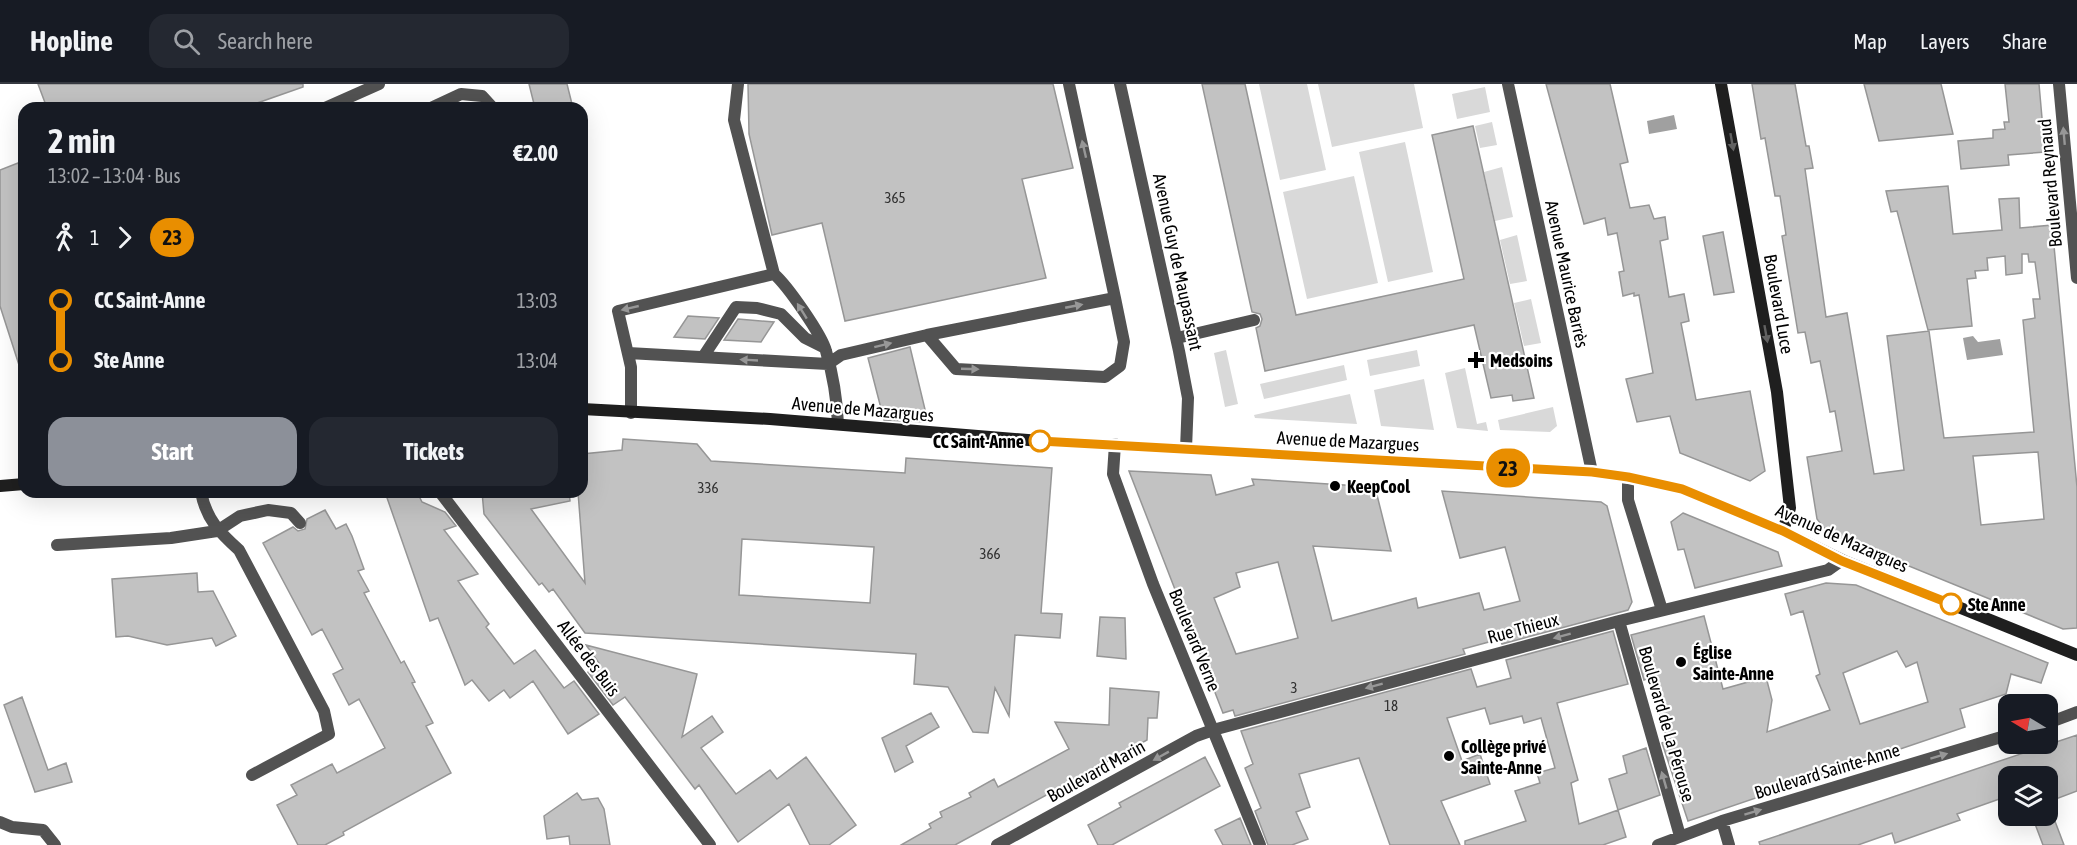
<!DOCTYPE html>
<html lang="en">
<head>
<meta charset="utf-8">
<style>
	body { margin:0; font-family:"Asap Condensed",sans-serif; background:#242831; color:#f1f3f6; height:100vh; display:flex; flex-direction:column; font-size:22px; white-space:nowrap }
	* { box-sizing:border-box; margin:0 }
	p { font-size:20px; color:#9ea1a6 }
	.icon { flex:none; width:33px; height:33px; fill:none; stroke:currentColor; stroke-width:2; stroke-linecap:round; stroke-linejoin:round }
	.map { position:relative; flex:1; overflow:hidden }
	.details { position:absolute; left:18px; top:18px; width:570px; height:396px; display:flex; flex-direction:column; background:#171b24; border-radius:18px; box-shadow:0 6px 24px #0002 }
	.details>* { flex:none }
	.badge { padding:0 12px; border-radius:20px; font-size:21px; line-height:39px }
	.needle { width:39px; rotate:280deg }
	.tools { position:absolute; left:1998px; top:610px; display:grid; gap:12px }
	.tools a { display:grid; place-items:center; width:60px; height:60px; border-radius:12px; background:#171b24; box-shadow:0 6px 24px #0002; font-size:30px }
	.map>.badge { position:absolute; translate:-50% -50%; box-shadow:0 0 0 3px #fff }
	.legs { display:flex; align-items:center; gap:9px; height:66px; padding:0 30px; font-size:20px }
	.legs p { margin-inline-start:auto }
	.overview { display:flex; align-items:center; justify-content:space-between; height:102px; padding:0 30px }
	h1 { font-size:33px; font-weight:700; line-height:45px }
	.cta { display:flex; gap:12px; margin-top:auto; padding:12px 30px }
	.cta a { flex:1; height:69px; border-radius:18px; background:#8c9099; color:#fff; font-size:24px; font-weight:700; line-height:69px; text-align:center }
	.cta a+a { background:#242831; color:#f1f3f6 }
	ul { padding:0 30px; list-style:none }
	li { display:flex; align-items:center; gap:21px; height:60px; font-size:22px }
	li i { display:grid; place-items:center; width:9px; height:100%; margin:0 8px; background:currentColor }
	li i::after { content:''; width:15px; height:15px; margin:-8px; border:4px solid; border-radius:50%; background:#171b24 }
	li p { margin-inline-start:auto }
	li:first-child i { background:linear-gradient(#0000 50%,currentColor 0) }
	li:last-child i { background:linear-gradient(currentColor 50%,#0000 0) }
	header { display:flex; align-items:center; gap:36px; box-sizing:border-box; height:84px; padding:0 30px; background:#171b24; border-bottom:2px solid #363941 }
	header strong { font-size:28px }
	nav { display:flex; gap:33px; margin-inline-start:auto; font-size:21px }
	.search { width:420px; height:54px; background:#242831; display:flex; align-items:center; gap:15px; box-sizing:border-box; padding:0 21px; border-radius:18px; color:#9ea1a6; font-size:22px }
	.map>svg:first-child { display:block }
</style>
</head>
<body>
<header>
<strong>Hopline</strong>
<div class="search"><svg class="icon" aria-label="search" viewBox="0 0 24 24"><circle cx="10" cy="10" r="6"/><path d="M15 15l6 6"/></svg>Search here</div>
<nav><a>Map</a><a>Layers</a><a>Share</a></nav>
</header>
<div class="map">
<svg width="2077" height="761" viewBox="0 0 2077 761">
	<rect width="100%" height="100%" fill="#fff"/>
	<path fill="#d9d9d9" d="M1259 0H1307L1326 86 1280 96Z
		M1318 0H1414L1423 44 1332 63Z
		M1485 3 1490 28 1457 35 1452 10Z
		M1492 38 1497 61 1480 64 1475 42Z
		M1405 58 1433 188 1388 198 1359 68Z
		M1502 83 1513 133 1495 137 1484 88Z
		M1354 92 1378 199 1307 215 1283 108Z
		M1517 151 1527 197 1510 200 1500 156Z
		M1531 215 1541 259 1524 262 1514 219Z
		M1226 266 1238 320 1225 323 1214 269Z
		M1417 266 1420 282 1370 292 1367 276Z
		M1344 281 1347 296 1264 315 1260 300Z
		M1465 284 1477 340 1486 338 1488 347 1457 344 1445 289Z
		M1424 295 1434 346 1381 342 1374 306Z
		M1350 310 1357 340 1255 334 1254 331Z
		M1553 323 1557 342 1550 348 1500 346 1498 336Z"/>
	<path fill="#a0a0a0" d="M1674 31 1677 45 1649 50 1647 37Z
		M1973 252 1978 258 2000 255 2003 271 1967 276 1963 254Z"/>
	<path fill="#c2c2c2" stroke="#969696" stroke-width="1.5" fill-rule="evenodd" d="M38 0H303V3L243 24H47Z
		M529 0H567L573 24H535Z
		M748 0H1053L1073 84 1022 95 1046 194 845 237 822 139 772 151 749 50Z
		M1202 0H1245L1296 231 1464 195 1432 51 1473 42 1534 314 1513 317 1512 311 1491 314 1474 241 1265 287 1256 244 1260 242 1262 235 1260 230 1252 228 1250 219Z
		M1546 0H1610L1628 78 1620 80 1630 124 1649 121 1654 135 1665 133 1668 155 1660 157 1669 213 1684 210 1689 237 1681 239 1696 316 1750 307 1765 387 1750 397 1680 369 1670 332 1637 338 1626 295 1653 289 1639 211 1634 212V209L1623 212 1619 188 1624 187 1617 149 1608 151 1605 134 1584 140Z
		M1752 0H1795L1806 62H1809L1813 84 1805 85 1826 233 1847 229 1874 390 1904 386 1887 252 1929 247 1944 354 2034 348 2023 236 2035 234 2033 215H2040L2035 178H2029L2028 170H2022V189L2006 191 2005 172 1987 174 1988 186 1975 187 1976 194 1967 195 1972 242 1928 246 1897 127 1891 128 1886 107 1948 102 1953 150 2002 146 1999 115 2019 114 2020 144 2052 141 2077 403V544L2063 545 1828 449 1817 435 1807 373 1842 367 1835 327 1830 328 1820 277 1811 279 1805 248 1798 249 1782 152 1786 151 1780 112H1775L1765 54 1761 55ZM2038 368 2044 435 1981 441 1973 372Z
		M1864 0H1941L1953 50 1879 57Z
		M2005 0H2039L2045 68 2008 71 2009 81 1961 85 1958 57 1993 54V46L2005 45 2004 38H2009Z
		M18 79 24 93V283L20 284 0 222V86Z
		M1723 148 1734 208 1714 211 1703 152Z
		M688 232 719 234 705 255 674 253Z
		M738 235 774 238 761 258 724 256Z
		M910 263 928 338 884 336 868 274Z
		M623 355 697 360 711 377 905 389 906 374 1052 384 1041 529 1062 530 1060 554 1015 551 1009 632 995 604 988 649 973 648 948 603 914 600 916 570 585 549 553 505 549 508 542 499 539 501 484 430 482 408H569L570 417 531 425 585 499 578 408H582V370L622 366ZM742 455 874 463 870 519 739 511Z
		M1129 387 1211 391 1216 411 1254 401 1252 395 1375 403 1391 467 1313 462 1332 537 1416 514 1418 524 1479 509 1484 526 1520 517 1505 463 1460 474 1442 407 1601 418 1607 422 1632 518 1628 526 1502 560 1500 555 1463 565 1465 570 1235 632 1233 626 1223 629ZM1278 478 1298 554 1236 570 1214 514 1240 503 1236 489Z
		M385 408H417L422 418 445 428 456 442 444 446 478 490 458 497 489 540 486 543 514 580 535 566 564 604 574 597 599 630 568 650 533 597 510 614 504 606 489 617 472 596 465 601 438 534 430 537Z
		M325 426 336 445 346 440 352 452 364 485 358 487 369 507 364 509 401 579 404 577 415 598 412 599 433 639 426 642 451 689 343 748 344 751 325 761H298L277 721 297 711 291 701 332 680 337 689 385 664 359 615 349 621 333 590 343 585 322 545 312 551 263 459 293 443 298 447 305 445 307 435Z
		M1683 429 1778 468 1782 482 1695 504 1684 465 1678 466 1671 438Z
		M197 489 198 508 213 507 236 552 216 562 212 554 167 561 128 552 116 553 112 495Z
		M1826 499 1856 501 2048 579 2041 599 2011 590 2006 610 1960 625 1965 643 1688 737 1662 659 1667 657 1650 594 1644 596 1631 551 1704 532 1723 605 1766 593 1772 616 1767 648 1830 626 1816 592 1820 590 1803 527 1791 531 1785 510ZM1897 567 1906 583 1917 578 1928 618 1860 640 1843 589Z
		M1100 533 1125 534 1126 575 1097 572Z
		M1613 547 1628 600 1557 619 1578 696 1571 699 1579 740 1618 726 1626 753 1603 761H1465V757L1526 737 1515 707 1540 699 1537 689 1555 684 1541 634 1524 639 1522 632 1490 640 1485 624 1447 634 1462 677 1480 670 1490 700 1441 717 1460 761H1390L1359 674 1299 690 1310 723 1296 728 1308 755 1292 761H1268L1255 727 1261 724 1245 684 1253 680 1241 647 1471 585 1477 603 1511 594 1506 576Z
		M586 561 697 590 682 653 712 632 723 648 701 664 736 710 770 686 777 695 806 673 856 741 829 761H810L789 720 738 758 699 701 695 705 625 613 613 621 588 588 599 579Z
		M1110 604 1159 608 1157 634H1148L1147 656 955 761H901L931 744 929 740 942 733 940 728 971 713 969 709 994 695 998 703 1069 665 1055 638 1109 641Z
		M22 613 48 686 66 679 72 698 35 708 4 621Z
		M931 629 939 643 906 662 913 678 895 688 882 654Z
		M2077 651V707L2048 718V693H2008V712L1957 730 1960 736 1895 759 1892 749 1858 761H1760L1759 758Z
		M1646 664 1660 711 1618 726 1609 695 1627 689 1623 672Z
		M1205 673 1220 702 1112 761H1098L1088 741 1121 723 1119 719Z
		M577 709 582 716 598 714 604 725 610 761H570L569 752 547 755 544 732Z
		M2032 732H2053L2064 761H2043Z
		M1240 734 1251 761H1223L1215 746Z"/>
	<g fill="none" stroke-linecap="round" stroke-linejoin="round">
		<path stroke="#525252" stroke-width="12" d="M738 0 734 36 774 190
			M431 24 461 10 482 12 493 24
			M927 251 956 285 1105 293 1120 282 1124 258 1115 214
			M1177 254 1254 236
			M628 269 828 280 841 271 927 251 1115 214 1069 0
			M703 273 736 223 757 224 781 230 805 254 825 264
			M631 329V283L618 227 774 190C787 201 822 251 826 267 833 291 837 315 838 340
			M201 408C206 435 220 449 239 466L324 627 329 650 252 691
			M57 461 171 454 217 447 240 432 268 426 291 429 300 439
			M0 738 12 743 43 746 55 761"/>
		<path stroke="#525252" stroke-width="12" d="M1120 0 1179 267 1188 314 1186 365
			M1508 0 1592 388
			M2059 0 2077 194
			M325 24 379 0
			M1115 360 1113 390 1153 500 1260 761
			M1628 393V416L1662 526
			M440 408 710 761
			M1619 537 1680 752
			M2048 639 2077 628
			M1722 737 1729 761
			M997 761 1196 652 1213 646 1619 537 1828 486 1842 476
			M1658 761 1722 737 2008 651"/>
		<path stroke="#1f1f1f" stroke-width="12" d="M1721 0 1777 308 1790 424 1783 447
			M582 325 770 335 1040 357 1592 388 1628 393 1682 405 1783 447 1842 476 2077 571
			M0 402 24 400"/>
	</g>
	<defs><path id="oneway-solid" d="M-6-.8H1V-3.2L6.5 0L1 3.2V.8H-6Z" transform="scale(1.5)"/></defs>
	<g fill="#979797">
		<use href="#oneway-solid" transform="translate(2064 52) rotate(-95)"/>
		<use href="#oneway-solid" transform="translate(1084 65) rotate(-103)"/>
		<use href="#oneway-solid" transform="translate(1074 222) rotate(-11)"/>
		<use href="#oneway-solid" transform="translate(630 224) rotate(167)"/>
		<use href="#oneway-solid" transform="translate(802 227) rotate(-122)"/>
		<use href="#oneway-solid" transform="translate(883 261) rotate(-14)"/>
		<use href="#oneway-solid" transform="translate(749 276) rotate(-177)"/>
		<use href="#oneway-solid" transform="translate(970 285) rotate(2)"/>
		<use href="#oneway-solid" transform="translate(1562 552) rotate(165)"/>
		<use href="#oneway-solid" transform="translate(1374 602) rotate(165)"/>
		<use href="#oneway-solid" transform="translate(1161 672) rotate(151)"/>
		<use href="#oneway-solid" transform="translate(1939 672) rotate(-17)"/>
		<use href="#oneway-solid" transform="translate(1664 696) rotate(-106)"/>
		<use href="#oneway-solid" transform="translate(1753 728) rotate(-17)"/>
	</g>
	<g fill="#626262">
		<use href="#oneway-solid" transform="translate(1732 58) rotate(80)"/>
		<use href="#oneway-solid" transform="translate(1766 250) rotate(80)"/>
	</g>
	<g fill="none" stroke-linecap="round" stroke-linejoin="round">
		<g stroke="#fff" stroke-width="14">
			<path id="line-1" d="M1040 357 1592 388 1628 393 1682 405 1783 447 1842 477 1951 520"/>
		</g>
		<use href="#line-1" stroke="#e98e00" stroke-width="9"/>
	</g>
	<g fill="#000" stroke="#fff" stroke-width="2">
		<path d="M1473 267h6v6h6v6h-6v6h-6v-6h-6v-6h6z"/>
		<circle cx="1335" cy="402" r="6"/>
		<circle cx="1681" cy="578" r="6"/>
		<circle cx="1449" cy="672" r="6"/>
	</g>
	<g fill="#fff" stroke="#e98e00" stroke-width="3">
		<circle cx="1040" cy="357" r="10"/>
		<circle cx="1951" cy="520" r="10"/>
	</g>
	<g text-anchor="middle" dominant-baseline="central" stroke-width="4.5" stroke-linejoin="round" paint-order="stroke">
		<g font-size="15" fill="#303030">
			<text x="895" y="113">365</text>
			<text x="708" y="403">336</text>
			<text x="990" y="469">366</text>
			<text x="1294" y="603">3</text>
			<text x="1391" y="621">18</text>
		</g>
		<g font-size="18" fill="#000" stroke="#fff">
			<text transform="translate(2050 99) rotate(-95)">Boulevard Reynaud</text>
			<text transform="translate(1178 178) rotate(78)">Avenue Guy de Maupassant</text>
			<text transform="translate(1567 190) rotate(78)">Avenue Maurice Barrès</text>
			<text transform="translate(1779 220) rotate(80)">Boulevard Luce</text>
			<text transform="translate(863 325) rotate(5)">Avenue de Mazargues</text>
			<text transform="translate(1348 357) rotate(3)">Avenue de Mazargues</text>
			<text transform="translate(1842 454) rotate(24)">Avenue de Mazargues</text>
			<text transform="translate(1523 544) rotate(-15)">Rue Thieux</text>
			<text transform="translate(1195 556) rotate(68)">Boulevard Verne</text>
			<text transform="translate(589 574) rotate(53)">Allée des Buis</text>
			<text transform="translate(1667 640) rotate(74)">Boulevard de La Pérouse</text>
			<text transform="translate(1096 687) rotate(-29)">Boulevard Marin</text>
			<text transform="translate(1827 687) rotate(-17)">Boulevard Sainte-Anne</text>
		</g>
		<g font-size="18" font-weight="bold" fill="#000" stroke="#fff" text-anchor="start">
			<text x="1490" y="276">Medsoins</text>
			<text x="1347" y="402">KeepCool</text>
			<text x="1693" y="568">Église<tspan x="1693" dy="21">Sainte-Anne</tspan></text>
			<text x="1461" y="662">Collège privé<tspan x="1461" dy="21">Sainte-Anne</tspan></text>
		</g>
		<g font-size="18" font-weight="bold" fill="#000" stroke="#fff" text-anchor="end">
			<text x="1024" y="357">CC Saint-Anne</text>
			<text x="1968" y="520" text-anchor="start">Ste Anne</text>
		</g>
	</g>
</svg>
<div class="tools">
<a><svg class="needle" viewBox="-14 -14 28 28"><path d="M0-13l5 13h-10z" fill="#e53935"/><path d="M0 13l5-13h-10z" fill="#9ea1a6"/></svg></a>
<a><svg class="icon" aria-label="layers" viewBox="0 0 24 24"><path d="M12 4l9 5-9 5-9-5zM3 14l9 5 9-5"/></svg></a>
</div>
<b class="badge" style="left:1508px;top:384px;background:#e98e00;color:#111">23</b>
<section class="details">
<div class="overview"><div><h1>2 min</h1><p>13:02 – 13:04 · Bus</p></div><b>€2.00</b></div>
<div class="legs"><svg class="icon" aria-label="walk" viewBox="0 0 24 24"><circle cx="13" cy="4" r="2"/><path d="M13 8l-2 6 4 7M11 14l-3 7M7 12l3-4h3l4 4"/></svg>1<svg class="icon" aria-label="forward" viewBox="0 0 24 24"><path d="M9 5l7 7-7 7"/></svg><b class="badge" style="background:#e98e00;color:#111">23</b></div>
<ul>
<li><i style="color:#e98e00"></i><b>CC Saint-Anne</b><p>13:03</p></li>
<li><i style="color:#e98e00"></i><b>Ste Anne</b><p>13:04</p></li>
</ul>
<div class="cta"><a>Start</a><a>Tickets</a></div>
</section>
</div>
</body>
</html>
